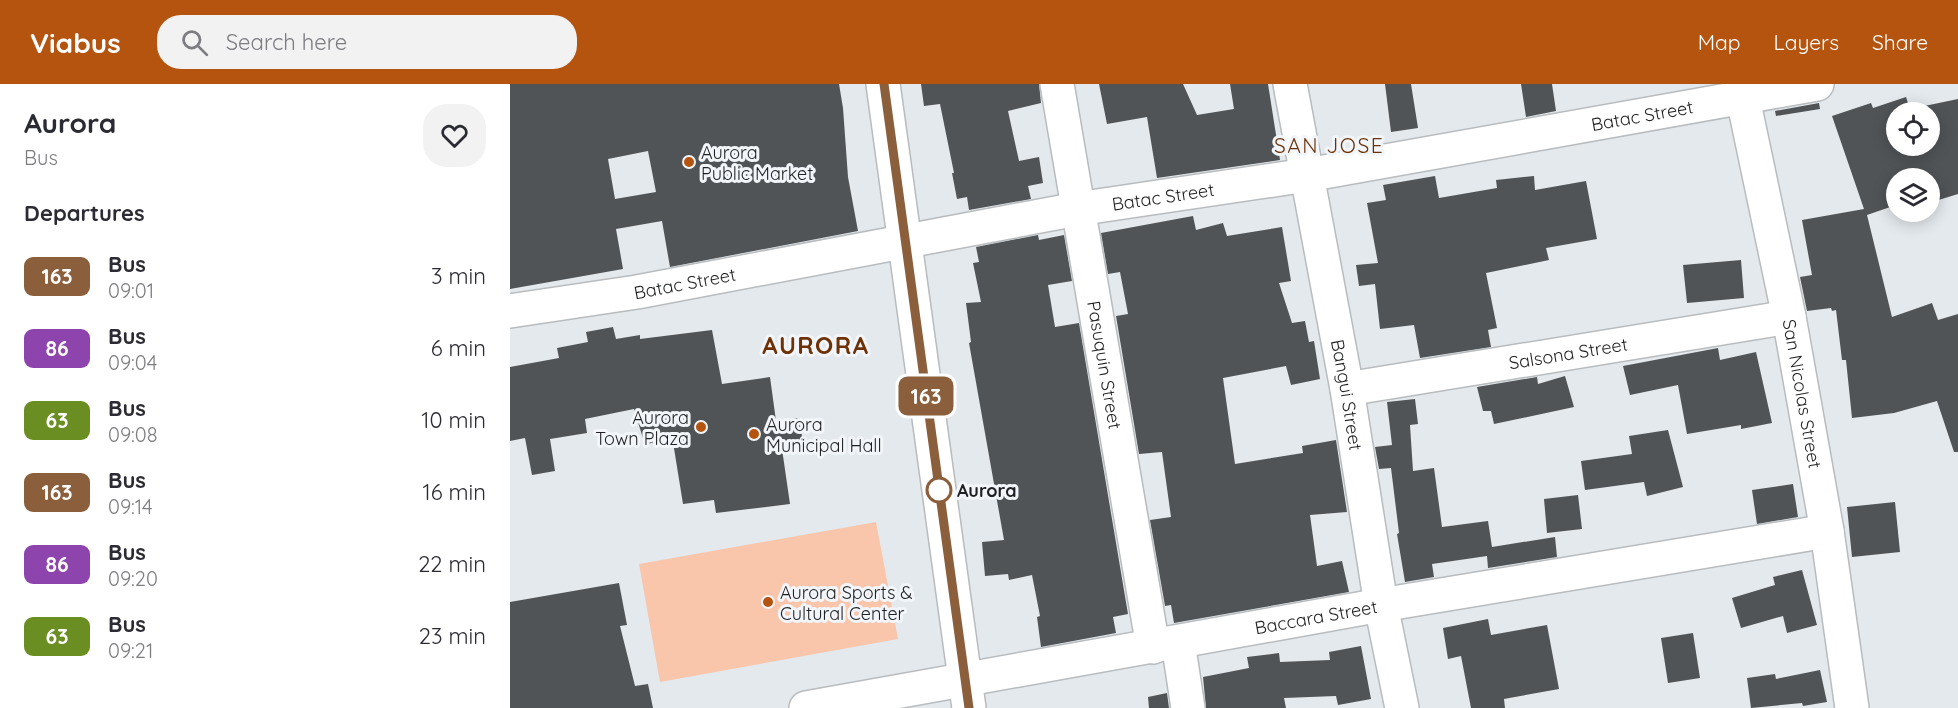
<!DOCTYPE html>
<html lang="en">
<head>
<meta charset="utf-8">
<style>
	body { margin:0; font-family:Quicksand,sans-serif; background:#f2f2f3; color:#2b2b33; height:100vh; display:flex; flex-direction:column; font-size:22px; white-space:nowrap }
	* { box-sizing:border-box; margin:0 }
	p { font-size:20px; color:#7c7c81 }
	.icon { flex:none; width:33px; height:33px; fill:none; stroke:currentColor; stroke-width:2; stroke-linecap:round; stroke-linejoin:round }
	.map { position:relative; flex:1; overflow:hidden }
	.sheet { display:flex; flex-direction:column; background:#fff; width:510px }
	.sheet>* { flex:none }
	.badge { padding:0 12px; border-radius:9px; font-size:21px; line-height:39px }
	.tools { position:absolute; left:1376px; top:18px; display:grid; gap:12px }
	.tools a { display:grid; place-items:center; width:54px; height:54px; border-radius:50%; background:#fff; box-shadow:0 3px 15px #0003; font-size:30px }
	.map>.badge { position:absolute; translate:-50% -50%; box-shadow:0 0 0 3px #fff }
	h2 { padding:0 24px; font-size:22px; line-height:54px }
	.round { display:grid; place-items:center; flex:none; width:63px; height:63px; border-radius:24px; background:#f2f2f3 }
	.overview { display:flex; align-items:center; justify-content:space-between; height:102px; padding:0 24px }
	h1 { font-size:28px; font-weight:800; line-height:45px }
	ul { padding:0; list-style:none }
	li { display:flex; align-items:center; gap:18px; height:72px; padding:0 24px }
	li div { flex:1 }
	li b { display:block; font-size:22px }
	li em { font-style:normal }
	li .badge { min-width:66px; font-weight:700; text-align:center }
	header { display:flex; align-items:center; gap:36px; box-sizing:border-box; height:84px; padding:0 30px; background:#b4540f; color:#fff }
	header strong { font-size:28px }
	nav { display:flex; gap:33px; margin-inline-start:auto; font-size:21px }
	.search { width:420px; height:54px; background:#f2f2f3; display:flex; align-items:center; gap:15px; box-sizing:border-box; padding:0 21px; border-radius:24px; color:#7c7c81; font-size:22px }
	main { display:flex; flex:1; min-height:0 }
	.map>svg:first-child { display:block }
</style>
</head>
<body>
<header>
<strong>Viabus</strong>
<div class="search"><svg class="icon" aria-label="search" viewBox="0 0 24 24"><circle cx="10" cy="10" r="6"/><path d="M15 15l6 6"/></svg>Search here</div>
<nav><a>Map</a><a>Layers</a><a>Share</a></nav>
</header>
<main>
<section class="sheet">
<div class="overview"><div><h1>Aurora</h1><p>Bus</p></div><a class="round"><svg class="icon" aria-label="heart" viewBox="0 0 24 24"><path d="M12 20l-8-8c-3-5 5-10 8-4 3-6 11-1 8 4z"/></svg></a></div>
<h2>Departures</h2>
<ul>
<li><span class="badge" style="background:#8b5e3c;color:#fff">163</span><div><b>Bus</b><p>09:01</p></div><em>3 min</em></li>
<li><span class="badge" style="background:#8e44ad;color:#fff">86</span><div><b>Bus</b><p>09:04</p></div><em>6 min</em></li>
<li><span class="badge" style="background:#6b8e23;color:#fff">63</span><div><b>Bus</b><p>09:08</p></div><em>10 min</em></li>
<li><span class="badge" style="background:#8b5e3c;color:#fff">163</span><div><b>Bus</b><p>09:14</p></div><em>16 min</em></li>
<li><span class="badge" style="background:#8e44ad;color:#fff">86</span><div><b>Bus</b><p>09:20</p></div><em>22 min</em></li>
<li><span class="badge" style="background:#6b8e23;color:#fff">63</span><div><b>Bus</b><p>09:21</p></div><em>23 min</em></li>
</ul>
</section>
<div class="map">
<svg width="1448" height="624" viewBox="0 0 1448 624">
	<rect width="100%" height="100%" fill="#e4e9ed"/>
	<path fill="#f9c6ac" d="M366 438 388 555 150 598 129 480Z"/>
	<path fill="#505457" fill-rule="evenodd" d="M0 0H329L333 24 338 93 348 147 160 183 152 137 106 145 113 185 0 205ZM138 67 146 108 105 115 98 75Z
		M411 0H529L531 19 498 27 509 77 529 73 533 99 518 102 521 115 459 126 457 113 447 115 442 89H444L430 20 414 22Z
		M589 0H673L687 31 724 25 720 0H758L770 76 647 94 637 33 597 40Z
		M875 0H901L908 44 881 48Z
		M1011 0H1042L1046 27 1016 33Z
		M1396 13 1400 25 1448 15V110L1419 119V94H1386V121L1357 131 1382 233 1422 219 1428 236 1448 230V368H1444L1427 317 1384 329 1342 334 1336 276H1332L1326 226 1322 227 1321 224 1297 227 1290 193 1302 191 1292 136 1354 125 1322 32 1361 19 1363 24ZM1386 28H1419V62H1386Z
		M1309 19 1310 25 1266 32 1265 27Z
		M925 92 929 114 987 104 986 96 1024 92 1025 106 1076 97 1087 155 1036 164 1039 176 976 189 987 244 978 246 981 263 910 274 904 241 870 245 865 200 849 202 846 181 868 179 857 119 876 116 873 101Z
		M683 132 686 146 713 139 717 152 772 143 781 197 769 199 782 239 795 237 799 258 804 257 810 295 781 301 776 282 713 294 725 380 793 369 792 362 826 356 837 428 800 431 807 482 832 477 839 508 664 539 661 521 655 522 640 436 661 433 652 368 629 370 606 232 618 230 610 188 598 190 591 149Z
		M528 151 529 156 554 151 562 197 538 201 545 243 569 239 618 530 603 533 606 549 531 563 527 533 530 532 522 491 499 496 498 490 475 492 472 458 494 456 459 259 461 258 456 219 471 218 463 179 469 178 466 163Z
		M1231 176 1234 214 1177 219 1173 181Z
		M103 243 106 255 130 251V255L202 246 212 300 260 293 266 337 290 334 293 362 272 365 280 420 206 429 204 416 173 420 162 352 135 361 124 325 75 335 77 349 40 355 45 387 22 391 15 354 0 357V283L49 274 47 264 78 258 76 248Z
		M1208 264 1210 276 1246 268 1262 339 1231 345V341L1177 350 1168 301 1120 311 1113 282Z
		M1055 292 1064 323 984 340 981 327H973L967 303 1027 293 1028 300Z
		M905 315 908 340 900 341 903 387 924 384 932 443 978 437 982 463 1045 453 1047 473 978 484 977 472 922 480 924 493 895 498 887 450 889 449 881 384 869 385 865 363 882 361 877 318Z
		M1158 346 1173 403 1137 412 1134 398 1075 406 1071 377 1122 370 1119 352Z
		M1283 400 1288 433 1247 440 1242 406Z
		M1068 411 1072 445 1037 449 1034 415Z
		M1385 418 1390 468 1342 473 1337 423Z
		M1292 486 1307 541 1277 549 1273 532 1231 544 1222 514 1265 501 1263 493Z
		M109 499 117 541 110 542 125 602 138 600 143 624H0V518Z
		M978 535 981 551 1037 541 1049 605 994 615 995 624H961L951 572 938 575 933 544Z
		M1183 549 1190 594 1158 599 1151 554Z
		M851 562 861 615 828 621 826 612 774 614 776 624H696L693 593 739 584 737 573 769 569 770 578 820 576 819 568Z
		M1310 586 1317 618 1293 622 1292 619 1241 624 1237 594 1265 590 1266 595Z
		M657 609 659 624H639L638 613Z"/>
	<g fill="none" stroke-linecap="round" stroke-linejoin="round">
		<g stroke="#b8bcbf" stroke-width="36">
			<g id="minor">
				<path id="s1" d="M547 0 643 563"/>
				<path id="s2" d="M780 0 837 305 871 521 892 624"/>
				<path id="s3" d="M1230 0 1279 233 1317 447 1342 624"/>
				<path id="s4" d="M0 227 127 208 567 125 797 91 1307 0"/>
				<path id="s5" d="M837 305 1279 233"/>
				<path d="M668 558 678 624"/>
				<path id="s6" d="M296 624 871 521 1317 447"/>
			</g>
		</g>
		<g stroke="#b8bcbf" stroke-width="36">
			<path id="highway" d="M373 0 459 624"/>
		</g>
		<use href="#minor" stroke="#fff" stroke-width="33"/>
		<use href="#highway" stroke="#fff" stroke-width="33"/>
	</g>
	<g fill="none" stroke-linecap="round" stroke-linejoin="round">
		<g stroke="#fff" stroke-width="14">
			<path id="line" d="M374 0 459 624"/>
		</g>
		<use href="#line" stroke="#8b5e3c" stroke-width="9"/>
	</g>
	<g fill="#b4540f" stroke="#f2f6fa" stroke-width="2">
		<circle cx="179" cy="78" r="6"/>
		<circle cx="191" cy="343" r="6"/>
		<circle cx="244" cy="350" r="6"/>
		<circle cx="258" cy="518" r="6"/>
	</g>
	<circle fill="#fff" stroke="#8b5e3c" stroke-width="3" cx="429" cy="406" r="12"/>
	<g text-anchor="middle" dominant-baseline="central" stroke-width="6" stroke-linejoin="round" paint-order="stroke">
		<g font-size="18" fill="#1f2022" stroke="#f2f6fa">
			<text stroke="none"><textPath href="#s4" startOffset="1149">Batac Street</textPath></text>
			<text stroke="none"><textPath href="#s4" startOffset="663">Batac Street</textPath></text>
			<text stroke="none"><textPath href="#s4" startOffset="177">Batac Street</textPath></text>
			<text stroke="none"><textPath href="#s5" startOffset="224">Salsona Street</textPath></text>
			<text stroke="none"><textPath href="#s1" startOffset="285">Pasuquin Street</textPath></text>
			<text stroke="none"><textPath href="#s3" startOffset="316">San Nicolas Street</textPath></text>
			<text stroke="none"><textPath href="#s2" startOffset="316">Bangui Street</textPath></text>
			<text stroke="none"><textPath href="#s6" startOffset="518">Baccara Street</textPath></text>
		</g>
		<g font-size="18" fill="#1f2022" stroke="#f2f6fa" text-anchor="start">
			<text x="191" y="68">Aurora<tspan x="191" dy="21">Public Market</tspan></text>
			<text x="179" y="333" text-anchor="end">Aurora<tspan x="179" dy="21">Town Plaza</tspan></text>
			<text x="256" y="340">Aurora<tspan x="256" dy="21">Municipal Hall</tspan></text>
			<text x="270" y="508">Aurora Sports &amp;<tspan x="270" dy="21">Cultural Center</tspan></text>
		</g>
		<g font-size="18" font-weight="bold" fill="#1f2022" stroke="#f2f6fa" text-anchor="start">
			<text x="447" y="406">Aurora</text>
		</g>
		<g font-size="21" letter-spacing="1.5" fill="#6e3106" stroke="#f2f6fa">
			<text x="819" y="61">SAN JOSE</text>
		</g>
		<g font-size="24" font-weight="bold" letter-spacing="1.5" fill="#6e3106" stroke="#f2f6fa">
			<text x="306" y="261">AURORA</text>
		</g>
	</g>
</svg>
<div class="tools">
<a><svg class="icon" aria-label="locate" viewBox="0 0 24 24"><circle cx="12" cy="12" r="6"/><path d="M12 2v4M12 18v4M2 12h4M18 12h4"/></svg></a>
<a><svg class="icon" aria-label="layers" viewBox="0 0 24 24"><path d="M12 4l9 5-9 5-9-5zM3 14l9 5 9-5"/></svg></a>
</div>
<b class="badge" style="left:416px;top:312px;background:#8b5e3c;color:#fff">163</b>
</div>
</main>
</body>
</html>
